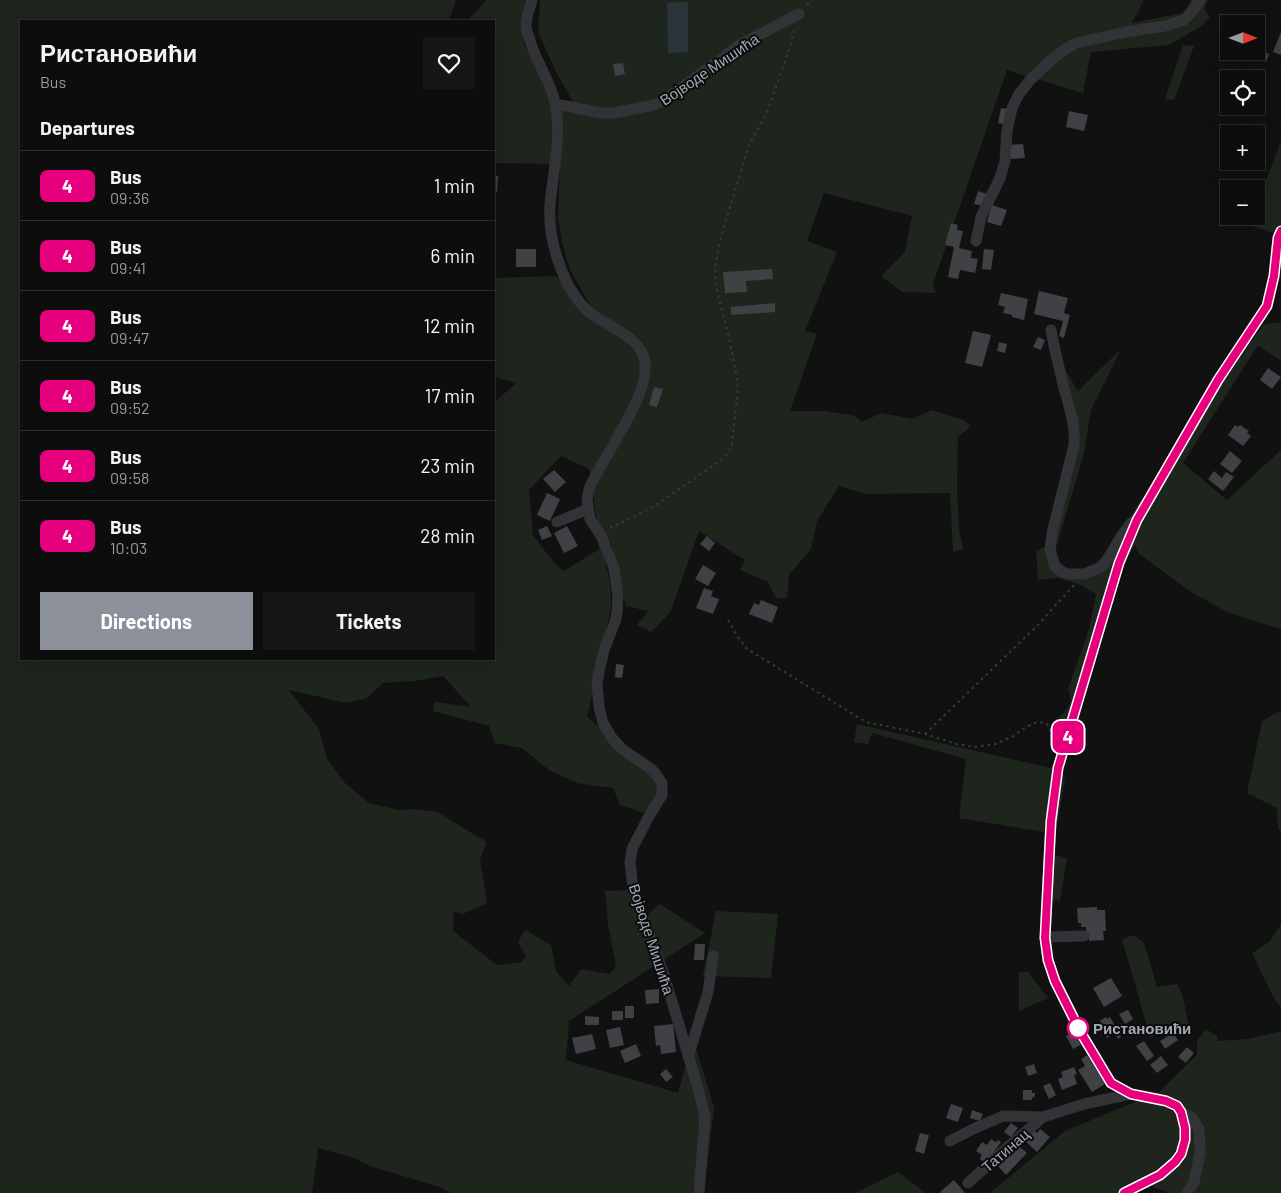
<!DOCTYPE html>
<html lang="en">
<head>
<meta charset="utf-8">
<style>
	body { margin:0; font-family:Barlow,sans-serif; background:#161617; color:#f1f3f6; height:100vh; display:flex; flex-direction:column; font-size:19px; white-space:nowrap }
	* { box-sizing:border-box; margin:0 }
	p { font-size:16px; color:#9a9c9e }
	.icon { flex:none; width:28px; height:28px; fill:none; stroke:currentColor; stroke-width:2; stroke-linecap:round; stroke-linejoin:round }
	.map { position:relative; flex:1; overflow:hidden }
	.details { position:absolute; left:20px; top:20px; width:475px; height:640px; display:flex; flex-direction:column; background:#0d0d0e; border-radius:0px; box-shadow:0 5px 20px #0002,0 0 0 1px #2d2d2e }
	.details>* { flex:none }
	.badge { padding:0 10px; border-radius:8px; font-size:18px; line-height:32px }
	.needle { width:32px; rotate:90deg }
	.buttons { position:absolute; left:1220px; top:15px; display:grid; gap:10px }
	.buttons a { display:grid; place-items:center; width:45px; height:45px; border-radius:0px; background:#0d0d0e; box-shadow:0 5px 20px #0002,0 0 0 1px #2d2d2e; font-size:25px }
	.map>.badge { position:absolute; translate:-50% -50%; box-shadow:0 0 0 2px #fff }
	h2 { padding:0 20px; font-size:19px; line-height:45px }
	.round { display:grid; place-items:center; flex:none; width:52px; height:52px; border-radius:0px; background:#161617 }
	.head { display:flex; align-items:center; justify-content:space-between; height:85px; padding:0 20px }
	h1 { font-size:24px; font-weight:700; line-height:38px }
	.button { display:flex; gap:10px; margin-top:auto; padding:10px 20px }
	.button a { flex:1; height:58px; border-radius:0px; background:#8c9099; color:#fff; font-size:20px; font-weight:700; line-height:58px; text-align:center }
	.button a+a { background:#161617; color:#f1f3f6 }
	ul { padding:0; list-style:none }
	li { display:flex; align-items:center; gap:15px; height:70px; padding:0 20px; border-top:1px solid #2d2d2e }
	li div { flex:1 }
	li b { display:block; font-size:19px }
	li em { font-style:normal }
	li .badge { min-width:55px; font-weight:700; text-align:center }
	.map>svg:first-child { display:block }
</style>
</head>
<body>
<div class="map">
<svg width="1281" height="1193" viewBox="0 0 1281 1193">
	<rect width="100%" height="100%" fill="#111112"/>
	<path fill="#1d251d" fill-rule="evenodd" d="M0 0H456L450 18 455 21H21V659H494V403L516 383 494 377V278L556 276 590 305 570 270 562 242 558 218 562 114 550 164 494 163V21H467L484 3 485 0H537L524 44 562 110 576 107 557 74 538 32 540 0H1144L1132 23 1183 13 1191 0H1208L1204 10 1210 17 1203 25 1169 45 1091 52 1083 93 1007 70 933 284 936 293 902 292 881 276 905 252 912 216 824 193 807 241 837 252 805 331 817 334 790 411H825L855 416 862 422 881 413 913 419 931 410 964 420 971 426 958 437 957 488 959 530 963 549 953 552 950 493 865 494 839 486 817 521 811 549 789 575 787 598H776L768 582 740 570 745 560 699 531 670 613 651 632 637 625 648 611 626 606 611 543 601 548C608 571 612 585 611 609L587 717 665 779 663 800 643 813 620 805 613 788 577 783 549 770 522 748 495 743 489 726 433 711 435 702 471 707 443 676 416 681 383 683 367 698 346 703 289 690 319 729 327 759 346 784 369 803 398 810 412 809 437 812 487 842 480 859 487 903 463 914 454 912 453 931 497 965 522 962 526 956 518 942 525 930 551 945 556 971 569 986 581 969 610 974 616 966 608 924 605 891 630 890 647 915 660 904 705 933 569 1021 566 1060 678 1093 693 1039 714 1107 704 1193H451L440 1187 373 1167 351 1157 318 1148 312 1193H0ZM561 456 589 469 601 548 564 571 555 564 533 535 529 490Z
		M1183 45 1194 46 1174 100 1165 99Z
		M1281 141V236L1249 225 1252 216H1256V206Z
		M1281 322V361L1258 345 1183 463 1227 500 1281 450V629L1229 613 1191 592 1139 554 1135 545 1109 588 1078 716 1084 735 1072 739 1058 731 1056 720C1068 709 1074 706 1068 689L1089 629 1096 594 1083 586 1059 578 1038 580 1036 551 1046 546 1072 443 1055 353 1078 391 1121 349 1091 410 1084 454 1055 551 1059 557 1060 571H1085L1098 562 1263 325Z
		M1281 710V831L1278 829 1277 808 1247 793 1262 721Z
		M857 724 1051 768 1065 778 1056 834 959 818 966 759 872 733 868 744 854 742Z
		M1052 854 1067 858 1060 901 1050 900Z
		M716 911 778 914 771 978 703 976Z
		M1281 924V1008L1273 996 1252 953 1270 941Z
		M1134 935 1144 943 1157 987 1177 984 1183 997 1189 1026 1150 1037 1122 939Z
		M1019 972H1028L1048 998 1019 1011Z
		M1206 1029 1217 1036V1041L1248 1039 1281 1031V1193H1170L1148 1185 1134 1193H990L1065 1131 1159 1092 1197 1055V1041Z
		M898 1172 926 1193H855Z"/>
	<path fill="#2a353a" d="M688 2V52L668 53 667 3Z"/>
	<path fill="#404145" d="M1281 32V55L1273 52Z
		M1256 48 1269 54 1266 62 1245 51H1256Z
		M623 63 625 74 615 76 613 64Z
		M1001 108 1009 109 1006 125 998 123Z
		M1069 111 1088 115 1084 131 1066 127Z
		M1023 144 1025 158 1010 159 1009 145Z
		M494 176H498L497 192H494Z
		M978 191 987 194 983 206 974 204Z
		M992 205 1007 210 1001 226 987 222Z
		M951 223 958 225 957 230 963 231 959 248 972 251 971 258 978 259 975 273 960 270 958 279 948 277 954 247 945 245Z
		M516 249H536V267H516Z
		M984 249 994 250 991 270 982 269Z
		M772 269 773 279 746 281 747 292 725 293 723 272Z
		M1039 291 1068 298 1064 313 1070 315 1064 338 1059 336 1063 321 1034 314Z
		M1001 293 1028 299 1024 320 1012 317V315L1003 313 1005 307 998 305Z
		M775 303V312L731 315V307Z
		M973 331 991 335 982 367 965 363Z
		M1038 337 1045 340 1041 350 1033 347Z
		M999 342 1007 344 1005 353 997 351Z
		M1268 368 1281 377 1272 389 1260 380Z
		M654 387 663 389 657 407 649 405Z
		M1235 425 1238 427 1240 425 1249 431 1247 433 1251 436 1243 446 1228 435Z
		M1230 451 1242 461 1232 473 1220 464Z
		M554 470 566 482 555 492 543 479Z
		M1214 471 1222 478 1226 472 1234 477 1223 491 1208 479Z
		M547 493 560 499 550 521 537 515Z
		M547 526 552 536 542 540 538 530Z
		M567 526 578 546 564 553 554 533Z
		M707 536 715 543 709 551 700 544Z
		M703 565 716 573 708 586 695 579Z
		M704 588 713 591 711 596 719 599 713 614 696 608Z
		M761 600 778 607 772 623 749 614 754 603 759 605Z
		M616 664 624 665 622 678 615 677Z
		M1097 907V910H1105L1106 931H1103L1104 940 1089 941V934H1086V927H1081V923H1078L1077 908Z
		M695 944H705L704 960H694Z
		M1111 978 1122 996 1104 1007 1093 988Z
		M659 989V1003L646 1004 645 990Z
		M625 1006H634V1018H625Z
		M1128 1010 1133 1019 1125 1024 1119 1014Z
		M612 1011H623V1020H612Z
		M585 1016 599 1017V1025H585Z
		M1106 1017 1107 1019 1110 1017 1121 1037 1118 1039 1115 1033 1107 1038 1099 1023 1101 1022 1100 1021Z
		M673 1024 676 1052 661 1054 660 1045 656 1046 654 1026Z
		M620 1027 624 1045 610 1048 606 1030Z
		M1074 1031 1081 1045 1073 1049 1066 1036Z
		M1173 1033 1178 1040 1165 1049 1160 1041Z
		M592 1034 596 1049 576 1054 572 1038Z
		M1144 1041 1154 1056 1147 1061 1136 1046Z
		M636 1044 641 1056 625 1063 620 1051Z
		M1187 1047 1194 1053 1186 1063 1178 1057Z
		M1087 1055 1105 1084 1092 1092 1078 1070 1085 1066 1081 1059Z
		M1161 1056 1168 1065 1157 1073 1150 1065Z
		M1034 1064 1037 1073 1028 1076 1025 1067Z
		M1074 1067 1077 1074 1074 1075 1077 1084 1062 1090 1058 1079 1063 1077 1061 1072Z
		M666 1069 673 1077 666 1082 660 1074Z
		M1050 1083 1056 1095 1049 1099 1043 1086Z
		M1023 1090H1032V1093H1035V1096L1032 1098V1100H1023Z
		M951 1104 963 1108 958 1122 946 1118Z
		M972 1110 983 1114 980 1121 970 1118Z
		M1011 1123 1018 1128 1011 1137 1004 1132Z
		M1040 1129 1050 1137 1037 1152 1024 1140 1033 1130 1037 1133Z
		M920 1133 929 1135 924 1154 915 1151Z
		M991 1139 996 1142 998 1140 1001 1142 988 1160 986 1159 984 1162 980 1159 982 1155 976 1151 982 1142 987 1145Z
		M1018 1145 1027 1153 1006 1175 998 1166Z
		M954 1180 965 1193H941L940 1192Z"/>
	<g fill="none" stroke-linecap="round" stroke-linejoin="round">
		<path stroke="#383a3e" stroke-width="2" stroke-dasharray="2.5 4" stroke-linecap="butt" d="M807 5 812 0
			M610 528 653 507 720 461 729 452 732 444 738 389 736 373 728 333 718 295 715 276 716 262 721 237 749 145 766 115 789 50 794 31
			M728 620 737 636 747 649 866 722 925 734 957 744 975 747 995 744 1012 737 1026 727 1037 722 1045 723 1050 727 1052 744
			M925 734 1037 626 1074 585"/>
		<path stroke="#323337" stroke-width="11" d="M532 0C530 8 526 18 526 26 526 29 528 34 529 37 534 60 551 80 555 103 562 137 553 171 550 205 548 233 556 260 568 285 572 292 582 307 589 312 606 326 643 337 645 363 647 389 628 418 616 440 607 455 598 471 590 486L587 499 590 519 601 536 614 568 618 597 617 612 616 619 604 650 599 672 597 684 599 707 603 723 612 738 622 749 650 768 656 774 662 783V795L649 816 632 849 630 862 632 880 636 899 664 975 698 1088 705 1117 699 1193
			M556 104 601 113H614L654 105 662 101 680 89 741 44 799 14
			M976 241 981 217 1000 178 1005 161 1007 131 1012 108 1019 94 1030 80 1051 60 1064 50 1076 43 1126 32 1165 26 1184 20 1192 12 1200 0
			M1051 330C1054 347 1058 363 1062 380 1067 402 1076 422 1074 445L1052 533 1050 549 1054 565 1062 572 1069 574H1084L1099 568 1106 562 1122 535 1131 523
			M557 522 588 509
			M1045 937 1084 936
			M688 1057 708 992 713 956
			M1181 1112 1192 1118 1199 1129 1200 1153 1194 1182 1187 1193
			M950 1141 971 1130 1003 1116 1043 1117
			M968 1183 1002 1152 1043 1117 1084 1104 1131 1094
			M1124 1193 1160 1175 1175 1162 1181 1154 1185 1140V1128L1181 1112 1177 1106 1166 1101 1131 1094 1111 1083 1081 1033 1055 981 1048 960 1045 937 1051 821 1058 768 1119 563 1137 520 1218 380 1267 306 1274 276 1278 238 1281 231"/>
	</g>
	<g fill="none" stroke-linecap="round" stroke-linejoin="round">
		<g stroke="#fff" stroke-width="11">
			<path id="line" d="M1124 1193 1160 1175 1175 1162 1181 1154 1185 1140V1128L1181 1112 1177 1106 1166 1101 1131 1094 1111 1083 1081 1033 1055 981 1048 960 1045 938 1051 821 1058 768 1119 563 1137 520 1200 411 1218 380 1267 306 1274 276 1278 238 1281 231"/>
		</g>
		<use href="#line" stroke="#e6007e" stroke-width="8"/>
	</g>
	<circle fill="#fff" stroke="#e6007e" stroke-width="2.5" cx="1078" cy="1028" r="10"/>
	<g text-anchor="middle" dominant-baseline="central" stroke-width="4" stroke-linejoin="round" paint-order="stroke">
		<g font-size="15" fill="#a2a9b3" stroke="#0c0c0d">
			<text transform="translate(709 69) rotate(-34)">Војводе Мишића</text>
			<text transform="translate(652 939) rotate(72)">Војводе Мишића</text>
			<text transform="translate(1005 1150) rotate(-41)">Татинац</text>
		</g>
		<g font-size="15" font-weight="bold" fill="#a2a9b3" stroke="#0c0c0d" text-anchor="start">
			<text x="1093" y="1028">Ристановићи</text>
		</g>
	</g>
</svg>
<div class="buttons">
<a><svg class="needle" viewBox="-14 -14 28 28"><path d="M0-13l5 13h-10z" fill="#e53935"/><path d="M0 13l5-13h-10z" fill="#9a9c9e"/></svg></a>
<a><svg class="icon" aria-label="locate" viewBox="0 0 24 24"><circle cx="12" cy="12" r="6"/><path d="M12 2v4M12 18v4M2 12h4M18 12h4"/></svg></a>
<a>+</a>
<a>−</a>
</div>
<b class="badge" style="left:1068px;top:737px;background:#e6007e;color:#fff">4</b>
<section class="details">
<div class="head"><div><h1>Ристановићи</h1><p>Bus</p></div><a class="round"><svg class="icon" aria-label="heart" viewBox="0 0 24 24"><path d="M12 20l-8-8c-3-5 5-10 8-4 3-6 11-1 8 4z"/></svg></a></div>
<h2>Departures</h2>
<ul>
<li><span class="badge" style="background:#e6007e;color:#fff">4</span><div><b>Bus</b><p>09:36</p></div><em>1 min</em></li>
<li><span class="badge" style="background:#e6007e;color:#fff">4</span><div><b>Bus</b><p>09:41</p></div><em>6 min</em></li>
<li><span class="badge" style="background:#e6007e;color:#fff">4</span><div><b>Bus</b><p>09:47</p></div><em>12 min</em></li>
<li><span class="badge" style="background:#e6007e;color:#fff">4</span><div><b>Bus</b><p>09:52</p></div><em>17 min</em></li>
<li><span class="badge" style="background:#e6007e;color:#fff">4</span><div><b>Bus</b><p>09:58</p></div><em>23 min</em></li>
<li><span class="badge" style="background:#e6007e;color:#fff">4</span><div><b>Bus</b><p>10:03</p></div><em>28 min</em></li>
</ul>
<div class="button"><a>Directions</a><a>Tickets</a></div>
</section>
</div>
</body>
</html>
